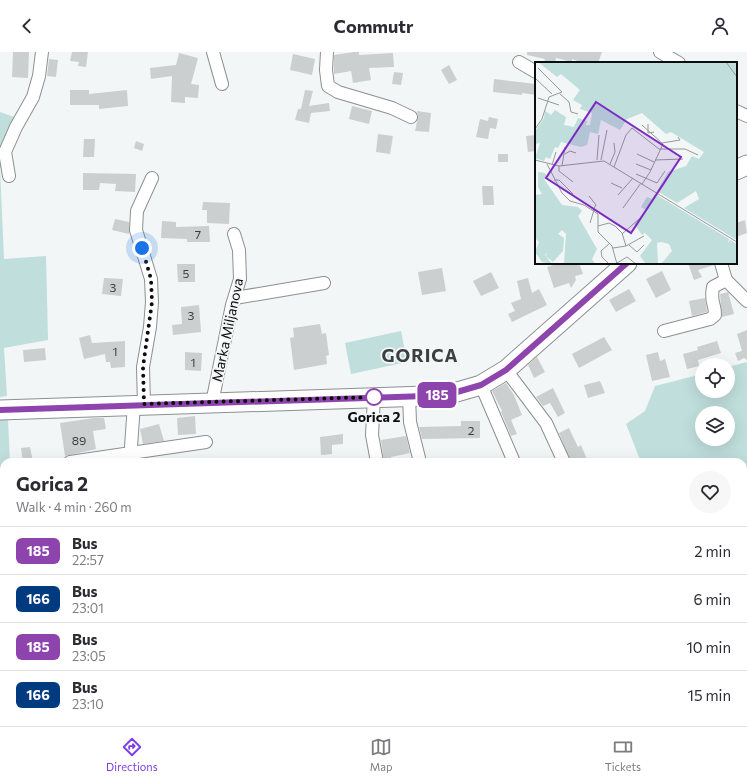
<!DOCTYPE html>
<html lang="en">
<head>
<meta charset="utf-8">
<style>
	body { margin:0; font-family:Commissioner,sans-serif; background:#f7f7f7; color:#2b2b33; height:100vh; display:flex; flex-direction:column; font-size:15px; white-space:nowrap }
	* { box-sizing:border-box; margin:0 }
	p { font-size:13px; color:#7c7c81 }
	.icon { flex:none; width:22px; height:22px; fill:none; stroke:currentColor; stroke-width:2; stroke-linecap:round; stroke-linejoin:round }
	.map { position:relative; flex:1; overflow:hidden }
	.panel { position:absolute; left:0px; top:406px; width:747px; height:268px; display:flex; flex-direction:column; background:#fff; border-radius:12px 12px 0 0; box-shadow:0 4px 16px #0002 }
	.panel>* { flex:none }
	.badge { padding:0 8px; border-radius:6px; font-size:14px; line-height:26px }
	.tools { position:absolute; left:695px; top:306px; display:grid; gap:8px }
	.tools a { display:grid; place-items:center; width:40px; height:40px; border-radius:50%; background:#fff; box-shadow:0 4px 16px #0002; font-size:20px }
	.you { position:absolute; width:20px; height:20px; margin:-10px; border:3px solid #fff; border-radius:50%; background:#1a73e8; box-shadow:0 0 0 6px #1a73e833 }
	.map>.badge { position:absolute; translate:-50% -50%; box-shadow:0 0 0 2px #fff }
	.round { display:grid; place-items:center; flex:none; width:42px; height:42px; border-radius:21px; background:#f7f7f7 }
	.overview { display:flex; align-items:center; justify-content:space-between; height:68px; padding:0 16px }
	h1 { font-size:19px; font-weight:700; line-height:30px }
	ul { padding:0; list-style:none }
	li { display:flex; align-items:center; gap:12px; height:48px; padding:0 16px; border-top:1px solid #e1e1e2 }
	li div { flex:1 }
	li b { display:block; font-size:15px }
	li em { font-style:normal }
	li .badge { min-width:44px; font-weight:700; text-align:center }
	header { display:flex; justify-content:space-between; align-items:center; height:52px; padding:0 16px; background:#fff; font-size:18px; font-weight:700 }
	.tabs { display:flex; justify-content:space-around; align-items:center; height:56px; border-top:1px solid #e1e1e2; background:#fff; font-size:11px; color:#7c7c81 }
	.tabs a { display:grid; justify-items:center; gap:2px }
	.tabs .selected { color:#7c3aed }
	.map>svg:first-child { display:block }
</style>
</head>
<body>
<header><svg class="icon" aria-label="back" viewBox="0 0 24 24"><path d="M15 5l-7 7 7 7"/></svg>Commutr<svg class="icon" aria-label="person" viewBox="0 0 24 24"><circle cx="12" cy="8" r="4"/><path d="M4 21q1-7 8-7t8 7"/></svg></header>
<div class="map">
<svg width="747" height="674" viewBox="0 0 747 674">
	<rect width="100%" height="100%" fill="#f2f6f6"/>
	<path fill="#bfdedc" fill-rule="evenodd" d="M0 60 20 67 5 100 8 115 0 116 4 207 46 204 48 288 4 296 7 344 0 345Z
		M401 279 407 310 351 322 345 291Z
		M747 310V513L743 514V410H641L626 372 645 359 655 334 702 322V339H728V315ZM702 361H728V387H702Z
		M0 368H8L10 410H4V547L0 552Z
		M747 583V674H485V670H743V584Z"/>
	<path fill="#cbcfcf" d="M13 0H29L28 26 12 25Z
		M72 0H88L86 15 78 14 79 10 70 9Z
		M354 0H359V3L393 1 394 15 369 16 371 28 353 31 351 19 334 22V3Z
		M527 0H602L598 11H583L572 7V10L556 6 555 11H544L545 7 527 3Z
		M179 1 198 6 191 32 199 33 198 46 185 45V51L171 50 172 24 151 27 150 16 176 13Z
		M293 2 315 7 312 23 290 18Z
		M49 7 58 8 56 25 47 24Z
		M449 13 457 28 449 32 441 18Z
		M394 20 403 21 401 33 392 32Z
		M494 27 536 32V43L522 41V43L493 40Z
		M70 38H89V42L127 38 128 54 99 57V53H70Z
		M305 38 313 39 309 54 329 51 330 59 311 61 309 71 295 68 298 57H301Z
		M352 54 372 59 369 72 349 67Z
		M417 59 431 61 429 80 415 79 418 65Z
		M489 65 498 67 496 77 490 76 488 87 476 85 480 67 488 69Z
		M378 82 393 84 390 102 376 100Z
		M536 83V99L528 100 526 84Z
		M84 87H95L94 105H83Z
		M136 89 144 92 142 99 134 96Z
		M498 102H508V110H498Z
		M83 121 136 122 135 140 115 139 116 132 100 131 99 138H83Z
		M482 134H493L494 153H483Z
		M203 150 230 151 229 172 207 171V158H202Z
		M115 167 129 170V182L112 178Z
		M745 168 747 181 736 185V171Z
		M162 169 176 170V175L209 174 210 190H187V187L161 186Z
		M560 211H579L583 222 575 224 576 228 571 236 569 231 554 236 547 215Z
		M688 211H714V213L698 218 702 225 694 228Z
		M177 212H195V230H178Z
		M442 216 446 239 422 243 418 220Z
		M662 219 671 238 656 246 646 227Z
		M491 220 499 236 481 244 473 229Z
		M104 226 123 227 121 244 102 242Z
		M528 226 532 241 539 237 547 253 512 270 508 262 515 259 511 251 521 247 517 229Z
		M629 237 636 249 616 260 609 248Z
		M728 240 734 262 722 265 720 242Z
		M705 246 707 260 692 264 689 249Z
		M199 253 201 280 173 283 172 273 182 272 181 255Z
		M320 272 322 282 326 281 329 303 326 304 327 312 294 318 290 286 294 285 293 276Z
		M747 278V308L744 306 738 309 735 301 742 299 737 282Z
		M90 283 92 291 125 289V315L111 316 110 310H106L105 302 84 307 79 286Z
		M604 285 612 298 579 316 572 302Z
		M717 289 721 301 698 308 699 314 687 317 683 302 698 298 697 295Z
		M45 296 46 308 24 310 23 298Z
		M185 300 202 301 201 319 185 318Z
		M658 300 660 309 665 307 670 325 652 329 646 303Z
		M537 305 545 320 534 326 528 313Z
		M600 329 605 341 588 346 584 333Z
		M506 331 514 343 522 363 511 368 517 382 511 384 501 360 502 359 492 339Z
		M553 336 565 361 558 365 550 351 543 354 536 345Z
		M195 364 196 382 178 383 177 366Z
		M94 366H104L106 377 93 379 96 397 65 404 60 371Z
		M461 369H480V386L422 387 419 375 461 374Z
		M159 372 164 389 143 392 140 377Z
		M569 376 578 395 581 393 588 410H571L559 381Z
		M343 382V392L332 393V402L321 403 320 385Z
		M406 384 410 401 391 405 392 410H384L381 388Z
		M30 395 33 410H23L21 396Z"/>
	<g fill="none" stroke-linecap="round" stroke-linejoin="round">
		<g stroke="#8c9090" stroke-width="14">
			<path id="street" d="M213 0 222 32
				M327 0 326 18 328 34 338 40 392 56 411 65
				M660 0 679 11
				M519 10 536 20
				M736 59 747 64
				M9 124 5 100 16 75 33 45 39 24 42 0
				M721 211 726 228 747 249
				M235 246 324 231
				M664 279 710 267 715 263C715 250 710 251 713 235L726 228
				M506 318 546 371 564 410
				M481 333 514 410
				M409 344 410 370 420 410
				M374 345 372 383 377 410
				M212 351 232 253 240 227 239 198 234 182
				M144 352 143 315 150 275 152 250 151 227 136 178 137 159 152 126
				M130 409 134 352
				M70 410 206 390
				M0 651 4 648
				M160 670 161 674
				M113 674 120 670"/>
		</g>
		<g stroke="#8c9090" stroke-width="21">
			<path id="primary" d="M736 118 747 113
				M0 358 426 344 457 340 481 333 506 318 627 211"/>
		</g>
		<use href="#street" stroke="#fff" stroke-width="12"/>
		<use href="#primary" stroke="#fff" stroke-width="19"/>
	</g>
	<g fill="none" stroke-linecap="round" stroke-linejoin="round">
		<g stroke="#fff" stroke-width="9">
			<path id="line" d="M0 358 426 344 457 340 481 333 506 318 627 211"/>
		</g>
		<use href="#line" stroke="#8e44ad" stroke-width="6"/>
		<path stroke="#0c0e0d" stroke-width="4" stroke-dasharray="0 7.2" d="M142 196 151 227 152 250 143 315 144 352 374 345"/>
	</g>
	<circle fill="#fff" stroke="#8e44ad" stroke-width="2" cx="374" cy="345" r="8"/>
	<g text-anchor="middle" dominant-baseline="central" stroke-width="3.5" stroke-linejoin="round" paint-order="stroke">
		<g font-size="12" fill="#3c3e3e">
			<text x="198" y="182">7</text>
			<text x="186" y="221">5</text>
			<text x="113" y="235">3</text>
			<text x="191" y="263">3</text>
			<text x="115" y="299">1</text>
			<text x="193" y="310">1</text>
			<text x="471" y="378">2</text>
			<text x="79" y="388">89</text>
		</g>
		<g font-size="14" fill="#0c0e0d" stroke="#f2f6f6">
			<text transform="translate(227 278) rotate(-78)">Marka Miljanova</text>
		</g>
		<g font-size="14" font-weight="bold" fill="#0c0e0d" stroke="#f2f6f6">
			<text x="374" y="364">Gorica 2</text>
		</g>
		<g font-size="18" font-weight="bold" letter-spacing="1" fill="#3b3f3e" stroke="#f2f6f6">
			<text x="420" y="303">GORICA</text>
		</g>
	</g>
	<g transform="translate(535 10)">
		<rect width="202" height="202" fill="#f2f6f6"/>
		<path d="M3 0H202V178L149 146 164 137 161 129 142 141 122 129 133 110 151 104 157 94 164 97 169 90 136 70 131 72 107 51 92 57 85 68 66 58 63 72 55 70 52 83 46 85 26 80 23 86 20 85 15 97 11 95 9 99 0 96 5 81 0 82V69L9 56 10 49 16 53 20 48 31 55 29 63 39 65 43 56 52 59 51 63H55L57 51 45 47 47 43 38 38 45 28 26 12 22 15ZM3 110 10 111 12 114 9 117 27 143 43 145 47 149 43 154 62 187 57 197 60 202H29L31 172 27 168 23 172 29 176 28 189 18 200 11 194 12 190 10 193 17 202 7 200 0 190 4 180 0 176V133L7 132 3 125ZM120 132 194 177 193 181 195 178 202 182V202H126L137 189 134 182 126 180 122 181 123 202H111L105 194 117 178 110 171 107 173 99 162 111 148 106 145 112 135 117 137Z" fill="#bfdedc"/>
		<path fill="none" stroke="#969999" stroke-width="1" d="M191 0 202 15M1 17 17 32M25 32 34 40 36 50 43 52M3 36 24 43M113 62V71L119 70M0 67 7 57 14 35 27 30 3 6M127 81 145 78 143 75M30 92 35 89 41 91M102 92 119 100M0 98 24 104 69 99 202 180M62 98 64 73M66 98 72 68M120 98 148 97M12 102 27 131 35 139 49 143 63 152V170L77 184 82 202M75 102 80 90 79 81M101 102 116 108M17 103 21 90M24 104V109L38 120M27 104 30 85M79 105 91 73 97 66 124 87H150L163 93M101 112 122 121 130 109M19 118H24L38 132M76 121 87 126M107 122 115 110 128 82 107 63M83 133 98 116M54 134 61 143 58 148M88 146 106 121M55 161 59 148M63 164 74 161 80 164 87 171 91 184M87 172 104 157M94 183 102 190 109 183M78 186 91 184 109 174M82 201 92 195 101 202M74 202 67 195 66 189 75 181"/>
		<path fill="#7b2cbf" fill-opacity="0.15" stroke="#7b2cbf" stroke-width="2" d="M61 40 146 95 96 171 11 116Z"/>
		<rect width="202" height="202" fill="none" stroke="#0c0e0d" stroke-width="2"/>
	</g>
</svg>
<div class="tools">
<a><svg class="icon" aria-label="locate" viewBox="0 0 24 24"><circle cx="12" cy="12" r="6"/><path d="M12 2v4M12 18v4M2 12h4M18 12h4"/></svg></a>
<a><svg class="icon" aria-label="layers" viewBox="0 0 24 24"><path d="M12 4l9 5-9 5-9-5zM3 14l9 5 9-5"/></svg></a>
</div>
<div class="you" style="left:142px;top:196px"></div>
<b class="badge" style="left:437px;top:343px;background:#8e44ad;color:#fff">185</b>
<section class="panel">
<div class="overview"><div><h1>Gorica 2</h1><p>Walk · 4 min · 260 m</p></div><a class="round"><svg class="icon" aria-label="heart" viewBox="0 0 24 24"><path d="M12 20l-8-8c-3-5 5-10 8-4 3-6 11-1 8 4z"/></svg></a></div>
<ul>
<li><span class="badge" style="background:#8e44ad;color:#fff">185</span><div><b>Bus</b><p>22:57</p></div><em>2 min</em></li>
<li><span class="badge" style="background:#003b80;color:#fff">166</span><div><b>Bus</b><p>23:01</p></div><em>6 min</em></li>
<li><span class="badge" style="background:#8e44ad;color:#fff">185</span><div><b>Bus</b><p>23:05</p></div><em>10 min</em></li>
<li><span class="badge" style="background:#003b80;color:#fff">166</span><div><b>Bus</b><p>23:10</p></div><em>15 min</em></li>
</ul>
</section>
</div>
<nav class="tabs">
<a class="selected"><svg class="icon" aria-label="directions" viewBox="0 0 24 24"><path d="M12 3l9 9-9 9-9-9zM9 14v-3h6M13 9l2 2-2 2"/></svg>Directions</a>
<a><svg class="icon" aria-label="map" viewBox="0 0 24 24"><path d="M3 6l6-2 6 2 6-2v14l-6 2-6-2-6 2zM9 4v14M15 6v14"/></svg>Map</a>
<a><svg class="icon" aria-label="tickets" viewBox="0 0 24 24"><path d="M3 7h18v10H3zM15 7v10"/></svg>Tickets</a>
</nav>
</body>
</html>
